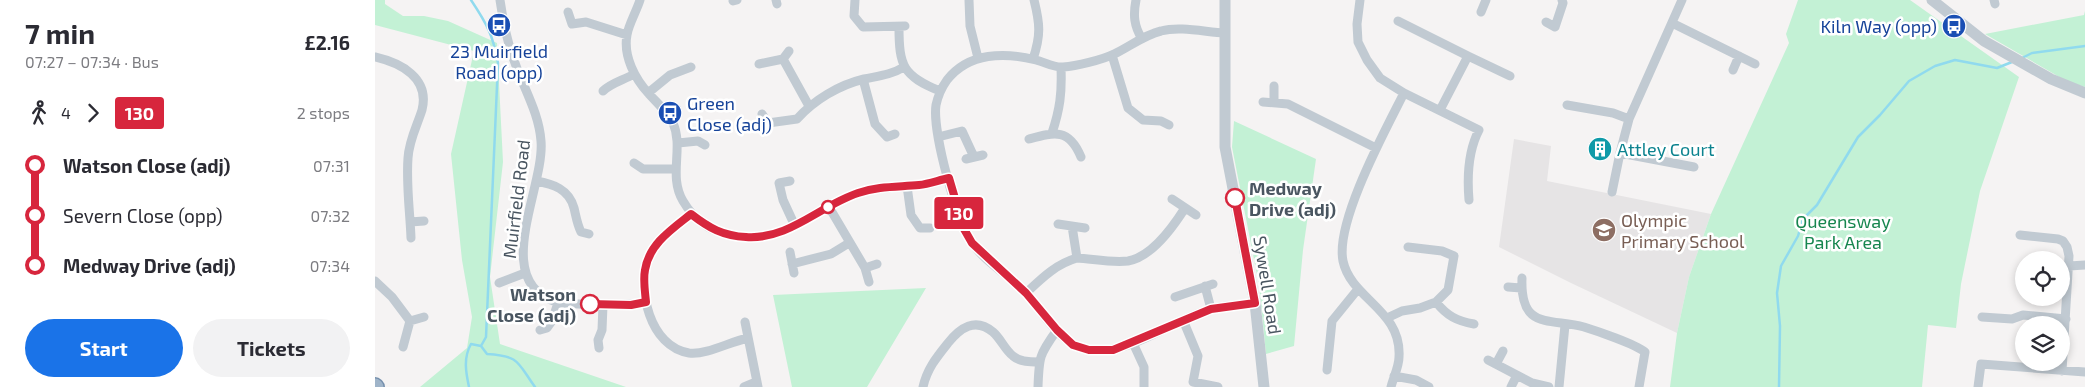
<!DOCTYPE html>
<html lang="en">
<head>
<meta charset="utf-8">
<style>
	body { margin:0; font-family:"Exo 2",sans-serif; background:#f2f2f3; color:#2b2b33; height:100vh; display:flex; flex-direction:column; font-size:19px; white-space:nowrap }
	* { box-sizing:border-box; margin:0 }
	p { font-size:16px; color:#7c7c81 }
	.icon { flex:none; width:28px; height:28px; fill:none; stroke:currentColor; stroke-width:2; stroke-linecap:round; stroke-linejoin:round }
	.map { position:relative; flex:1; overflow:hidden }
	.sheet { display:flex; flex-direction:column; background:#fff; width:375px }
	.sheet>* { flex:none }
	.badge { padding:0 10px; border-radius:4px; font-size:18px; line-height:32px }
	.fabs { position:absolute; left:1640px; top:251px; display:grid; gap:10px }
	.fabs a { display:grid; place-items:center; width:55px; height:55px; border-radius:50%; background:#fff; box-shadow:0 2px 8px #0003; font-size:25px }
	.map>.badge { position:absolute; translate:-50% -50%; box-shadow:0 0 0 2px #fff }
	.legs { display:flex; align-items:center; gap:8px; height:55px; padding:0 25px; font-size:16px }
	.legs p { margin-inline-start:auto }
	.head { display:flex; align-items:center; justify-content:space-between; height:85px; padding:0 25px }
	h1 { font-size:28px; font-weight:700; line-height:38px }
	.button { display:flex; gap:10px; margin-top:auto; padding:10px 25px }
	.button a { flex:1; height:58px; border-radius:30px; background:#1a73e8; color:#fff; font-size:20px; font-weight:700; line-height:58px; text-align:center }
	.button a+a { background:#f2f2f3; color:#2b2b33 }
	ul { padding:0 25px; list-style:none }
	li { display:flex; align-items:center; gap:18px; height:50px; font-size:19px }
	li i { display:grid; place-items:center; width:8px; height:100%; margin:0 6px; background:currentColor }
	li i::after { content:''; width:12px; height:12px; margin:-6px; border:4px solid; border-radius:50%; background:#fff }
	li p { margin-inline-start:auto }
	li:first-child i { background:linear-gradient(#0000 50%,currentColor 0) }
	li:last-child i { background:linear-gradient(currentColor 50%,#0000 0) }
	main { display:flex; flex:1; min-height:0 }
	.map>svg:first-child { display:block }
</style>
</head>
<body>
<main>
<section class="sheet">
<div class="head"><div><h1>7 min</h1><p>07:27 – 07:34 · Bus</p></div><b>£2.16</b></div>
<div class="legs"><svg class="icon" aria-label="walk" viewBox="0 0 24 24"><circle cx="13" cy="4" r="2"/><path d="M13 8l-2 6 4 7M11 14l-3 7M7 12l3-4h3l4 4"/></svg>4<svg class="icon" aria-label="forward" viewBox="0 0 24 24"><path d="M9 5l7 7-7 7"/></svg><b class="badge" style="background:#d7263d;color:#fff">130</b><p>2 stops</p></div>
<ul>
<li><i style="color:#d7263d"></i><b>Watson Close (adj)</b><p>07:31</p></li>
<li><i style="color:#d7263d"></i><span>Severn Close (opp)</span><p>07:32</p></li>
<li><i style="color:#d7263d"></i><b>Medway Drive (adj)</b><p>07:34</p></li>
</ul>
<div class="button"><a>Start</a><a>Tickets</a></div>
</section>
<div class="map">
<svg width="1710" height="387" viewBox="0 0 1710 387">
	<rect width="100%" height="100%" fill="#f5f3f3"/>
	<path fill="#e6e4e5" d="M1139 139 1176 146 1172 181 1336 214 1314 277 1302 333 1196 283 1124 247Z"/>
	<path fill="#c3f1d5" d="M0 0H10V4L28 16H49L73 21 122 43 128 162 115 277 125 344 251 387H45L92 348 97 317 87 260 76 154 99 51 0 25Z
		M1423 0H1535L1644 77 1605 191 1586 284 1581 328 1553 325 1547 387H1295L1302 333 1314 277 1336 214 1414 43 1411 34Z
		M1710 11V87L1693 82 1610 34 1709 15Z
		M859 121 941 159 928 250 919 346 891 354 884 285 857 147Z
		M551 288 492 387H417L398 295Z"/>
	<g fill="none" stroke-linecap="round" stroke-linejoin="round">
		<path stroke="#90daee" stroke-width="2.5" d="M96 0C112 24 118 35 123 63L111 337 106 346 112 354C145 356 142 362 160 387
			M1647 58 1657 53 1710 46
			M94 387C91 373 88 358 96 344L106 346
			M1404 387 1405 326 1402 293 1406 266 1423 236 1428 219 1442 205 1483 137 1505 115 1534 81 1560 66 1580 60 1622 68 1637 62"/>
		<g stroke="#7690ad" stroke-width="18">
			<path id="trunk" d="M0 386 1 387"/>
		</g>
		<path stroke="#c1cad2" stroke-width="9" d="M125 0C128 21 132 42 140 63 149 89 164 113 166 141 170 187 115 281 181 302 188 304 196 304 203 304 226 305 249 306 271 302
			M265 0C262 10 253 26 252 35 248 56 260 79 274 94 282 103 292 111 298 123 309 148 293 176 308 201 318 218 334 232 355 235 413 246 434 208 484 193 504 186 524 188 544 185 554 184 564 180 574 178
			M401 0 402 4
			M480 0 479 16 488 27 530 26
			M594 0 595 26 603 58
			M761 0C758 15 759 26 767 39
			M985 0 982 24 983 42 992 60 1005 78 1029 93C1011 129 960 222 968 261 976 299 1027 310 1024 357 1024 367 1018 378 1016 387
			M1619 0 1620 4
			M358 1 362 0
			M193 12 197 24 211 22 252 35
			M1106 12 1111 0
			M1023 21 1093 56
			M1171 22 1180 27 1188 3 1187 0
			M1297 23 1380 64
			M524 27C524 66 528 76 565 91
			M850 33C830 32 805 26 786 31 769 35 754 47 739 54 727 60 701 66 688 67 680 68 669 62 661 60 630 52 594 52 572 80 567 87 563 96 561 105 557 131 582 223 598 244 610 262 635 276 651 293 669 313 686 347 715 350 756 355 797 320 836 309 850 305 865 305 880 303
			M737 55 753 108 768 120 786 121 794 125
			M0 57C26 63 55 78 47 110 42 126 34 140 33 158 31 184 35 212 36 238
			M408 59 434 106
			M658 59C666 35 665 24 659 0
			M384 64 408 59 414 51
			M1358 70 1364 56
			M488 79 500 124 512 137 520 134
			M228 91C236 83 249 80 259 74
			M273 93 295 75 316 67
			M1029 93 1104 130C1093 151 1092 176 1094 200
			M888 102 913 104 1001 148
			M899 102V86
			M1192 105 1238 113 1254 119
			M1065 110 1093 56 1135 76
			M387 114 393 123 391 130
			M393 123 422 119C439 100 464 85 489 79 503 76 516 75 529 67
			M677 133C685 109 687 93 686 68
			M563 137 587 131 599 157
			M654 139C680 132 694 128 706 157
			M303 143 323 141 330 145
			M1245 153 1319 167
			M591 159 608 155
			M259 163 268 169H301
			M161 181C178 184 194 189 199 208 201 216 202 224 206 232L214 234
			M415 181 404 183 408 200 420 226
			M532 186 536 215 545 228H555
			M1237 192 1245 153 1254 119 1307 0
			M797 199 821 215
			M454 207 490 268 494 282
			M316 214C301 226 281 238 274 257 261 289 275 347 314 353 332 355 354 342 373 338
			M35 222 49 221
			M683 224 710 228
			M697 226 702 258
			M1645 235 1683 239 1688 241 1692 247 1694 256 1687 371
			M415 252 419 273
			M417 264 456 254 474 243
			M1694 266 1710 265
			M490 268 502 264
			M1147 278C1145 330 1174 318 1209 327 1222 331 1260 344 1270 352L1264 387
			M0 281 17 297 35 321 28 347
			M124 283 150 273
			M830 286 836 309
			M1133 287 1146 288
			M651 293C667 278 681 264 702 258 718 259 737 263 753 261 777 257 798 227 810 208
			M800 297 838 284
			M1061 302C1072 316 1082 321 1099 324
			M1607 317 1637 319 1648 315 1691 319
			M1012 318 1027 311 1045 308 1061 302 1073 290 1079 256 1067 251 1033 247
			M808 320 823 356 818 382 843 387
			M35 321 49 317
			M370 322 383 387
			M165 330 172 328 177 321 183 303
			M758 343 769 367V387
			M224 348 223 340 227 330 228 305
			M1113 360 1157 383 1174 387
			M1121 364 1128 351
			M952 370 957 321 983 289
			M1019 376 1041 380 1054 387
			M369 387 381 382
			M548 387C552 369 561 358 573 343 585 328 600 317 618 332 626 339 630 350 638 356 645 362 656 362 664 362
			M663 387C664 357 664 355 682 330
			M1136 387 1142 375
			M1184 387 1190 325
			M1603 387 1606 364 1710 372"/>
		<path stroke="#c1cad2" stroke-width="11" d="M850 0V147L880 303 889 387
			M1557 0 1609 41 1676 79 1710 93"/>
		<use href="#trunk" stroke="#9fb4c9" stroke-width="15"/>
	</g>
	<g fill="none" stroke-linecap="round" stroke-linejoin="round">
		<g stroke="#fff" stroke-width="11">
			<path id="line-1" d="M215 304 256 305 271 302C270 292 268 280 270 270 274 244 297 229 316 214 334 228 348 236 371 237 414 240 444 206 483 193 503 186 523 187 544 185 554 184 564 180 574 178L589 229 597 243 651 293 682 330 698 345 714 350H738L836 309 880 303 860 198"/>
		</g>
		<use href="#line-1" stroke="#d7263d" stroke-width="8"/>
	</g>
	<defs>
		<g id="bus-disc" transform="scale(1.25)"><circle r="9.5" fill="#1a4fb4" stroke="#fff"/><path d="M-5-6H5V4H4V6H2V4H-2V6H-4V4H-5ZM-3.5-4V0h7V-4ZM-3.5 1.2v1.5H-2V1.2ZM2 1.2v1.5H3.5V1.2Z" fill="#fff"/></g>
		<g id="building-disc" transform="scale(1.25)"><circle r="9.5" fill="#0f9aa8" stroke="#fff"/><path d="M-4-6H4V6H1V3H-1V6H-4ZM-2.5-4.3h1.7v1.8h-1.7ZM.8-4.3h1.7v1.8H.8ZM-2.5-1h1.7V.8h-1.7ZM.8-1h1.7V.8H.8Z" fill="#fff"/></g>
		<g id="school-disc" transform="scale(1.25)"><circle r="9.5" fill="#8d6e63" stroke="#fff"/><path d="M0-5L7-2L0 1L-7-2ZM-4 1L0 2.5L4 1V4Q0 6-4 4Z" fill="#fff"/></g>
	</defs>
	<g fill-rule="evenodd">
		<use href="#bus-disc" x="124" y="25"/>
		<use href="#bus-disc" x="1579" y="26"/>
		<use href="#bus-disc" x="295" y="113"/>
		<use href="#building-disc" x="1225" y="149"/>
		<use href="#school-disc" x="1229" y="230"/>
	</g>
	<g fill="#fff" stroke="#d7263d" stroke-width="2.5">
		<circle cx="860" cy="198" r="9"/>
		<circle cx="453" cy="207" r="6"/>
		<circle cx="215" cy="304" r="9"/>
	</g>
	<g text-anchor="middle" dominant-baseline="central" stroke-width="5" stroke-linejoin="round" paint-order="stroke">
		<g font-size="18" fill="#164399" stroke="#fff" text-anchor="end">
			<text x="1562" y="26">Kiln Way (opp)</text>
			<text x="124" y="51" text-anchor="middle">23 Muirfield<tspan x="124" dy="21">Road (opp)</tspan></text>
			<text x="312" y="103" text-anchor="start">Green<tspan x="312" dy="21">Close (adj)</tspan></text>
		</g>
		<g font-size="18" fill="#0d838f" stroke="#fff" text-anchor="start">
			<text x="1242" y="149">Attley Court</text>
		</g>
		<g font-size="18" font-weight="bold" fill="#4a5661" stroke="#fff" text-anchor="start">
			<text x="874" y="188">Medway<tspan x="874" dy="21">Drive (adj)</tspan></text>
			<text x="201" y="294" text-anchor="end">Watson<tspan x="201" dy="21">Close (adj)</tspan></text>
		</g>
		<g font-size="18" fill="#4a5661" stroke="#fff">
			<text transform="translate(141 199) rotate(-83)">Muirfield Road</text>
			<text transform="translate(893 285) rotate(81)">Sywell Road</text>
		</g>
		<g font-size="18" fill="#785e54" stroke="#fff" text-anchor="start">
			<text x="1246" y="220">Olympic<tspan x="1246" dy="21">Primary School</tspan></text>
		</g>
		<g font-size="18" fill="#17864f" stroke="#fff">
			<text x="1468" y="221">Queensway<tspan x="1468" dy="21">Park Area</tspan></text>
		</g>
	</g>
</svg>
<div class="fabs">
<a><svg class="icon" aria-label="locate" viewBox="0 0 24 24"><circle cx="12" cy="12" r="6"/><path d="M12 2v4M12 18v4M2 12h4M18 12h4"/></svg></a>
<a><svg class="icon" aria-label="layers" viewBox="0 0 24 24"><path d="M12 4l9 5-9 5-9-5zM3 14l9 5 9-5"/></svg></a>
</div>
<b class="badge" style="left:584px;top:213px;background:#d7263d;color:#fff">130</b>
</div>
</main>
</body>
</html>
